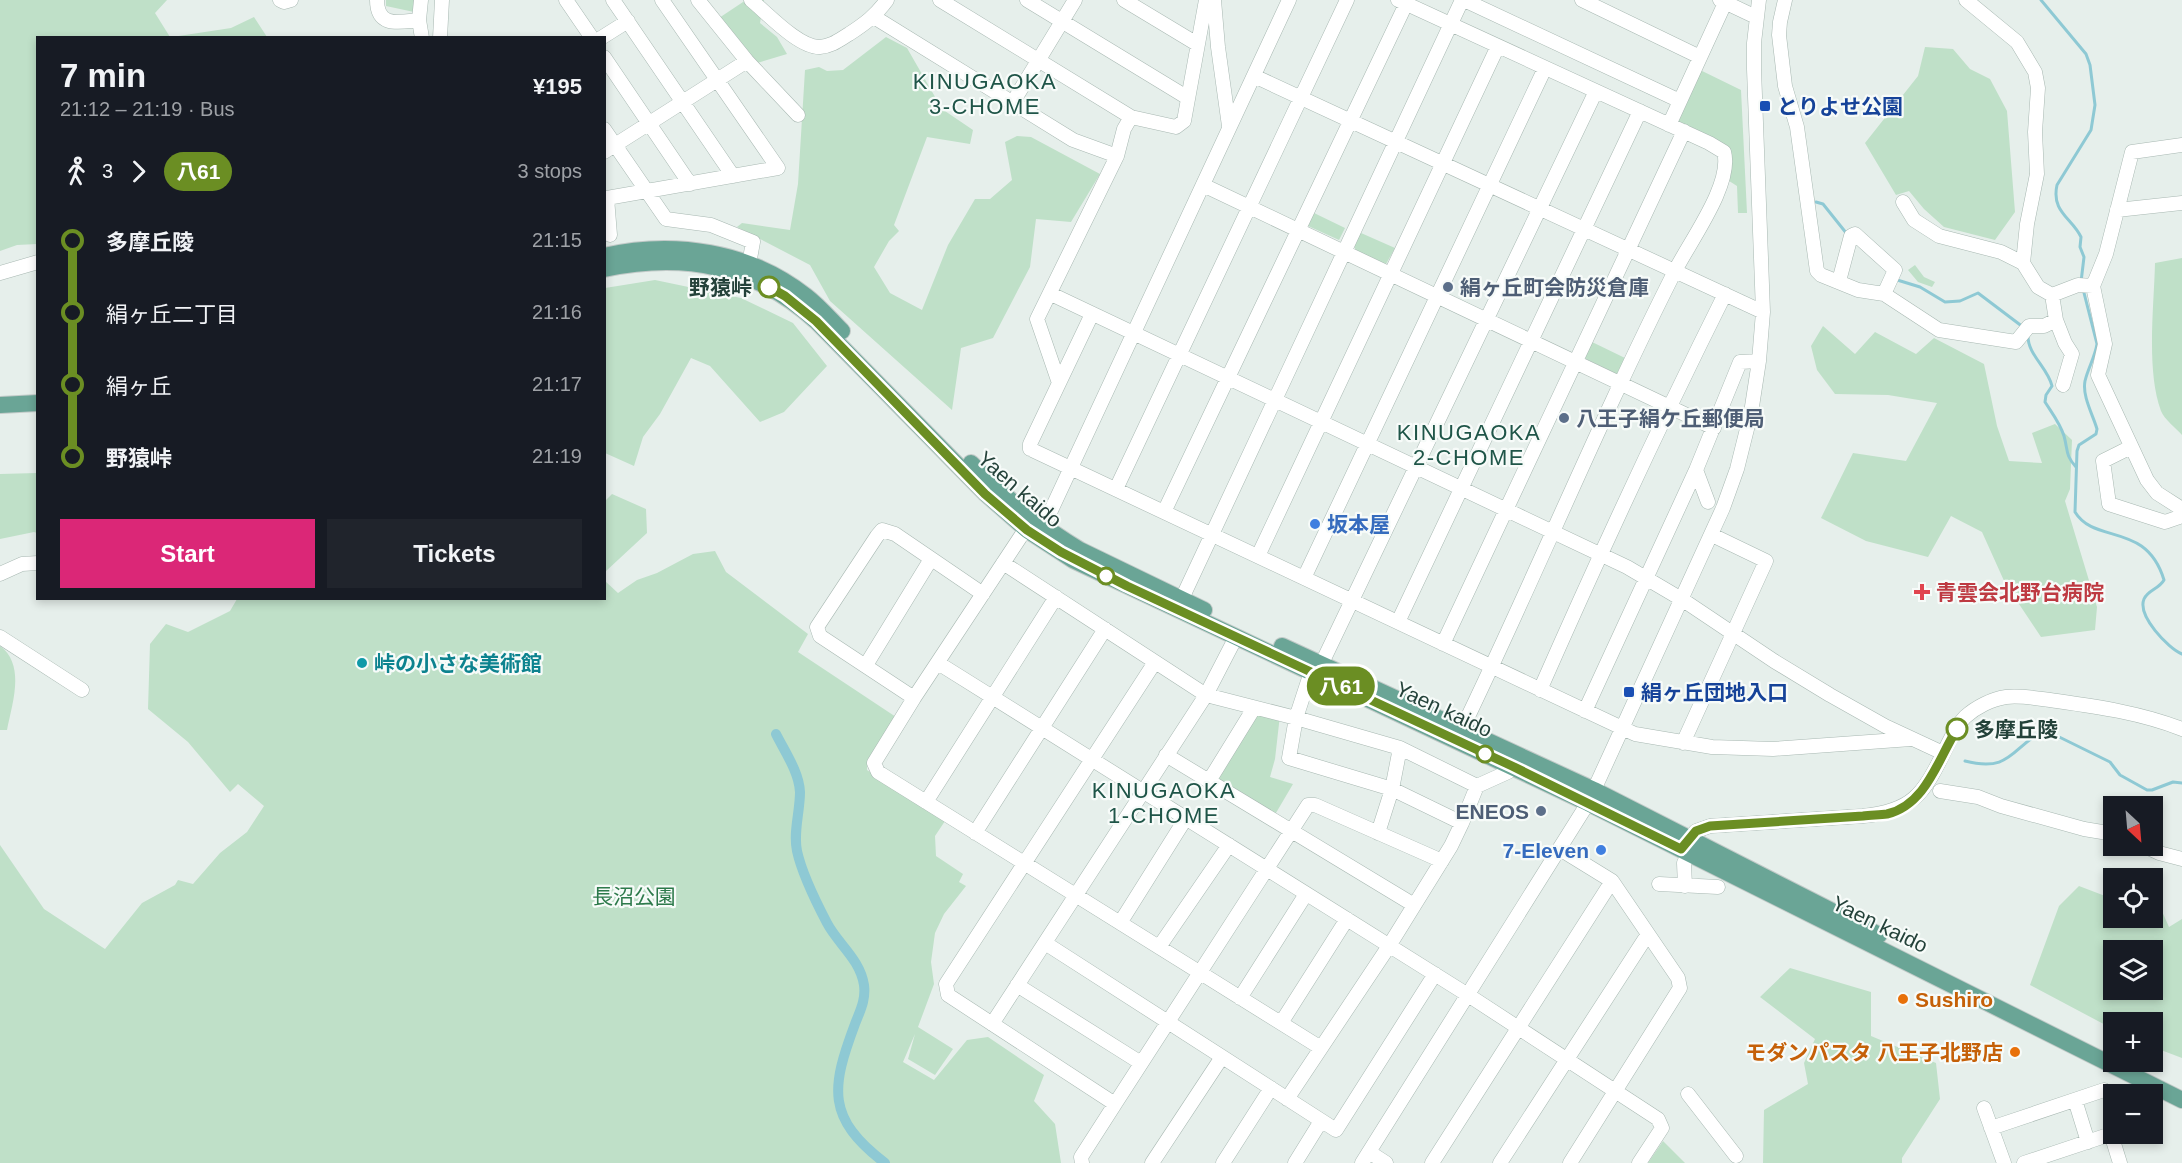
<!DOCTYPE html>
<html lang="en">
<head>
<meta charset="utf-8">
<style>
	body { margin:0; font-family:Helvetica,"Noto Sans JP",sans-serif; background:#20242c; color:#f1f3f6; height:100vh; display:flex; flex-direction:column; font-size:22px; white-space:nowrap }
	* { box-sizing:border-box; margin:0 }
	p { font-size:20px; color:#9ea1a6 }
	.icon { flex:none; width:33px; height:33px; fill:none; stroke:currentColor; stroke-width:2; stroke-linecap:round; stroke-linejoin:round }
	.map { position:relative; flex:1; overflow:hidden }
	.details { position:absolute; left:36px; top:36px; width:570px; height:564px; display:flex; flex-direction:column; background:#171b24; border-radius:0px; box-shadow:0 3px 9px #0003 }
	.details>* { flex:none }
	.badge { padding:0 12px; border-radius:20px; font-size:21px; line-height:39px }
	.needle { width:39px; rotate:154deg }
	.controls { position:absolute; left:2103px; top:796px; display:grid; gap:12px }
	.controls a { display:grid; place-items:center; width:60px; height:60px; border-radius:0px; background:#171b24; box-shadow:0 3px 9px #0003; font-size:30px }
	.map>.badge { position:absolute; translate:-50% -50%; box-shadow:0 0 0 3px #fff }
	.legs { display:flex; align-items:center; gap:9px; height:66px; padding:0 24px; font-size:20px }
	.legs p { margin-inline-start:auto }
	.summary { display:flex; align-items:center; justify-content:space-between; height:102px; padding:0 24px }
	h1 { font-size:33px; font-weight:700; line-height:45px }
	.cta { display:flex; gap:12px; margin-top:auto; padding:12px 24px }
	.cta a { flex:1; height:69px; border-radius:0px; background:#db2777; color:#fff; font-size:24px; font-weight:700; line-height:69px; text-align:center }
	.cta a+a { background:#20242c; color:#f1f3f6 }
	ul { padding:0 24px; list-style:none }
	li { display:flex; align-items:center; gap:21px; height:72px; font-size:22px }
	li i { display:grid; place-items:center; width:9px; height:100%; margin:0 8px; background:currentColor }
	li i::after { content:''; width:15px; height:15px; margin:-8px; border:4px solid; border-radius:50%; background:#171b24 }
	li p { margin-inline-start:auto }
	li:first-child i { background:linear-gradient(#0000 50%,currentColor 0) }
	li:last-child i { background:linear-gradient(currentColor 50%,#0000 0) }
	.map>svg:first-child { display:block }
</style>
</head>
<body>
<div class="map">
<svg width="2182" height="1163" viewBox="0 0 2182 1163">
	<rect width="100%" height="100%" fill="#e6efeb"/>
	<path fill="#bfe0c8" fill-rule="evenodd" d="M0 0H167L155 13 170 37 38 38 37 244 17 245 0 251Z
		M386 0H416L414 12 386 6Z
		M746 0H764L760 23 777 37 787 54 757 63 719 18Z
		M254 17 267 37H172L231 28Z
		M886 37 907 48 942 109 973 130 970 144 927 137 894 225 899 231 889 241 874 267 890 293 922 310 948 245 975 199H990L1012 180 1005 142 1017 136 1031 137 1100 174 1071 222 1036 219 1030 267 993 338 961 348 952 410 830 301 810 265 737 227 742 223 790 230 798 184 805 70 819 67 827 71 843 70Z
		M1925 47 1953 49 1970 69 1990 79 2007 111 2015 212 1995 240 1944 227 1924 209 1909 191 1896 195 1865 143 1918 76Z
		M1696 68 1741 90 1747 213H1738L1737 186 1726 179 1729 162 1672 124Z
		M1312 212 1345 228 1339 240 1306 225Z
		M1361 233 1395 248 1386 264 1356 252 1354 245Z
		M2182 258V435C2176 428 2164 419 2161 411 2146 370 2154 307 2155 263Z
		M1915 265 1924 277 1935 282 1932 287 1918 282 1908 270Z
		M655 280 741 298 793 323 827 366 784 412 760 422 710 366 691 358 660 414 643 437 634 466 605 453V288Z
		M1823 326 1855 354 1875 332 1916 354 1934 338 1984 364 1997 426 2009 461 2042 463 2032 433 2055 424 2072 440 2070 489 2065 501 2097 607 2095 630 2041 637 2005 583 1982 532 1951 516 1928 557 1866 541 1821 518 1853 453 1906 461 1937 403 1888 395 1835 394 1817 370 1811 346Z
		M1590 341 1625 358 1617 374 1582 357Z
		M37 473V533L34 532 0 539V474Z
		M612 494 646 509 647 533 605 572V501Z
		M715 551 726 572 808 634 798 652 896 717 867 764V770L945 821 935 836 936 856 963 874 959 882 966 886 944 914 935 933 931 962 934 984 918 1027 953 1049 935 1075 908 1059 915 1034 903 1062 934 1080 967 1040 988 1037 1044 1075 1034 1101 1055 1124 1061 1163H0V845L44 909 105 949 142 903 175 885 178 880 193 884 220 853 247 832 264 806 238 784 230 792 188 742 148 709 150 644 166 624 188 632 230 611 237 599 604 598 605 581 618 593 637 580 657 573 693 554Z
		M0 646C26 665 12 704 7 730H0Z
		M1254 708 1280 715 1275 759 1270 777 1293 784 1273 818 1209 781Z
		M2079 886 2113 899 2114 918H2152L2153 891 2169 927 2182 919V1058L2153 1047 2152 1023H2114L2113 1029 2030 985 2059 906ZM2114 951H2152V990H2114Z
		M1790 968 1871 992V1036L1936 1063 1940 1099 1902 1158V1163H1763L1764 1110 1808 1084 1804 1063 1815 1039 1760 997Z
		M1663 1141 1685 1163H1648Z"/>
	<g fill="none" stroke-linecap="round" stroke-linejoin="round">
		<path stroke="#8ec9d4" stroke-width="3" d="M2041 0 2086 54 2090 65 2095 105 2091 130 2057 185C2051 212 2072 218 2081 237L2080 247 2084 257 2081 282
			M1816 202 1823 204 1847 234
			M1894 279 1920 287 1945 302 1960 301 1978 293 2023 327
			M2083 289 2097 344C2095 357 2088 368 2085 381 2082 396 2093 415 2097 429L2096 434 2079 445 2077 451 2075 512C2095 545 2146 521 2164 580 2159 589 2148 590 2144 599 2137 616 2168 648 2182 654
			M2028 335C2027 354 2048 368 2052 386L2046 395 2045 402C2052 413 2060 423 2064 436 2068 450 2065 455 2076 467
			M1965 761C2012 773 2011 747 2045 730L2110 762 2120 775 2147 790H2152L2173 782 2182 783"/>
		<path stroke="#8ec9d4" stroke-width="10" d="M776 734C785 752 799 772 800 792 800 812 793 832 797 851 802 874 816 902 827 923 838 944 860 959 864 985 866 1000 860 1011 855 1024 831 1088 826 1118 885 1163"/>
		<g stroke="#a8b8b2" stroke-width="15">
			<path id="minor" d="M280 0 284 2 291 0
				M377 0C377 28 399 22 419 20
				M421 0 419 20 422 38
				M566 0 592 38
				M613 0 733 176
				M698 0 747 61 798 115
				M751 0C767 13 799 48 820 47 832 46 839 40 849 34 866 23 875 16 887 0
				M940 0 1131 117 1176 127 1184 121 1206 0
				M1027 0 1188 98
				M1124 0 1197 44
				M1214 0 1218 47 1229 126
				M1289 0 1047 519 1021 536 914 698 874 763 878 772 1321 1048
				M1398 0 1709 143 1724 152C1733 184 1690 241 1675 271 1599 421 1535 578 1462 729
				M1464 0 1680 101
				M1582 0 1700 57
				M1720 0 1756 17
				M1785 0 1780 22 1779 35 1785 86 1797 127 1817 271 1821 275 1858 290 1884 294 1895 270 1855 234 1851 236 1839 281
				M1966 0 2017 42 2035 72 2038 88 2035 132 2037 174 2027 224 2023 263
				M874 17 1073 140 1117 156 1037 319 1059 383
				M440 38 442 0
				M601 38 628 21
				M604 57 690 184
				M1254 76 1763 312
				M1013 102 1075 0
				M1669 125 1725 3
				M604 129 666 219 711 225 753 242 749 264
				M2182 145 2132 152 2106 254 2093 286 2105 344 2098 375 2147 480 2157 493 2182 509
				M604 152 747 61
				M1117 156 1124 129 1131 117
				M1203 185 1714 428
				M1903 202 1914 220 1939 236 2001 252 2023 263 2038 287 2052 295
				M2117 210 2182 203
				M610 235 607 198 778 168 662 0
				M0 273 38 262
				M1051 294 1627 567 1683 600 1774 661 1830 695 1885 726 1943 753
				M1884 294 1939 330 2016 342 2029 326H2044L2056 320 2052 295 2078 285 2093 286
				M2056 320 2065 343 2072 354 2063 385
				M2131 447 2103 461 2109 504 2165 522 2182 516
				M1030 449 1635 734 1712 747 1773 749 1911 739
				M1030 449V444L1092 314
				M1696 470 1708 502
				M1116 489 1347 0
				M1164 512 1406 4
				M1258 556 1498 46
				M1003 563 1206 695 1296 718 1400 748 1477 786 1508 772 1512 766
				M0 574 22 564 38 563
				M1304 578 1545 68
				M1178 607 1462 0
				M1398 622 1640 111
				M0 637 82 690
				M1443 644 1684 131
				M938 663 1468 995 1658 1119 1662 1128 1639 1163
				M1322 663 1596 91
				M866 665 931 559
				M1311 672 1296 718 1289 758 1392 789 1462 823 1477 786
				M1540 690C1599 556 1660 424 1725 294
				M914 698 820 636 817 627 877 536 882 530 895 534 983 594
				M1585 711 1696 470 1740 362 1759 361
				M1683 743 1766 561 1712 535
				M1166 755 1414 905
				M1209 781 1254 708
				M1940 791 1978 797 2001 806 2084 829 2114 834
				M926 802 1056 597
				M975 833 1105 629
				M1378 833 1392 789 1400 748
				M1684 845 1696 831 1710 826 1863 816C1912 811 1923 795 1944 752 1950 740 1956 726 1965 717 1976 707 1992 699 2006 697 2023 695 2040 699 2057 701 2099 707 2141 713 2182 729
				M2144 846 2159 853 2182 859
				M1560 849 1612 881 1678 978 1680 988 1570 1163
				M1659 884 1718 887
				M1685 886 1684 863 1689 853
				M1120 923 1186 818
				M1045 943 1336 1130 1435 974
				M1159 947 1229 845
				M1017 985 1141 1063
				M1240 998 1306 894
				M1281 1023 1347 919
				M992 1024 1206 695 1236 637
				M1688 1094 1736 1156
				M1287 1099 1389 946 1451 846 1462 823
				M2075 1100 2088 1142
				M1115 1104 1308 805H1315L1442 861
				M1984 1108 2004 1163
				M1991 1128 2104 1090
				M1369 1152 1386 1163
				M1082 1163 1081 1157 1115 1104 948 995 946 984 1155 662
				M1152 1163 1222 1057
				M1223 1163 1271 1088
				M1295 1163 1321 1121
				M1362 1163 1588 803 1723 508 1737 469 1751 413 1759 361 1763 312 1754 69V43L1759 0
				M1432 1163 1612 881
				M1500 1163 1648 934
				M2024 1163 2111 1134 2120 1163"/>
		</g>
		<g stroke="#c2cac8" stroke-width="18">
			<path id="major" d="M604 256C674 240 749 251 806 296 819 306 830 319 842 331
				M604 269C684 252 754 265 816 321L985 493 1027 530 1073 560 1588 803 2182 1100
				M0 405 38 403
				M971 463C1004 497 1040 526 1080 550L1204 610
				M1282 646 1594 790 1879 935"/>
		</g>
		<use href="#minor" stroke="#fff" stroke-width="14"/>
		<use href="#major" stroke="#6aa596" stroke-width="16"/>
	</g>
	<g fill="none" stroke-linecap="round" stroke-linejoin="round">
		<g stroke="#fff" stroke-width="14">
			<path id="line-1" d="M769 287 785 296 816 321 985 494 1027 530 1061 552 1127 586 1512 766 1681 849 1696 831 1710 826 1863 816C1871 815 1879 815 1887 814 1926 805 1938 759 1957 729"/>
		</g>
		<use href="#line-1" stroke="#6b8e23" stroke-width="9"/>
	</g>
	<g fill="#1a4fb4" stroke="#f7fbf9" stroke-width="2">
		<rect x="1759" y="100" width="12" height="12" rx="3"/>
		<rect x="1623" y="686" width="12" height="12" rx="3"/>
	</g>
	<g fill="#fff" stroke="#6b8e23" stroke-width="3">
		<circle cx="769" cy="287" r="10"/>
		<circle cx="1106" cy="576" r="8"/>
		<circle cx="1957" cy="729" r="10"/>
		<circle cx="1485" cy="754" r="8"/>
	</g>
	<g fill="#5c6f8a" stroke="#f7fbf9" stroke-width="2">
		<circle cx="1448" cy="287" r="6"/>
		<circle cx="1564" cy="418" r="6"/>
		<circle cx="1541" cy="811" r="6"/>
	</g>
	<g fill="#3f7fe0" stroke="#f7fbf9" stroke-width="2">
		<circle cx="1315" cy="524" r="6"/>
		<circle cx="1601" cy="850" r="6"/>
	</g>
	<path fill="#e0444e" stroke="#f7fbf9" stroke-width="2" d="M1919 583h6v6h6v6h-6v6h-6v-6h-6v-6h6z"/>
	<circle fill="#0f9aa8" stroke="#f7fbf9" stroke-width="2" cx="362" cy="663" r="6"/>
	<g fill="#e8710a" stroke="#f7fbf9" stroke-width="2">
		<circle cx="1903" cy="999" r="6"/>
		<circle cx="2015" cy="1052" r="6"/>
	</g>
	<g text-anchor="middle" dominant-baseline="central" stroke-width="4.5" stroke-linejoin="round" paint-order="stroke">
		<g font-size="21" font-weight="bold" fill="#164399" stroke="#f7fbf9" text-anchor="start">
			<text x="1777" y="106">とりよせ公園</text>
			<text x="1641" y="692">絹ヶ丘団地入口</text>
		</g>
		<g font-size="21" font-weight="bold" fill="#24423a" stroke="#f7fbf9" text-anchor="end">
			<text x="752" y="287">野猿峠</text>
			<text x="1974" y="729" text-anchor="start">多摩丘陵</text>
		</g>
		<g font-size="21" font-weight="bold" fill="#4e5e75" stroke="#f7fbf9" text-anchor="start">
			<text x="1460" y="287">絹ヶ丘町会防災倉庫</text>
			<text x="1576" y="418">八王子絹ケ丘郵便局</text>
			<text x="1529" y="811" text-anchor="end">ENEOS</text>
		</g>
		<g font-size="21" fill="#24423a" stroke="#f7fbf9">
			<text transform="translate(1020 489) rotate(41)">Yaen kaido</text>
			<text transform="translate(1444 709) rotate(25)">Yaen kaido</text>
			<text transform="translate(1880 924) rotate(26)">Yaen kaido</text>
		</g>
		<g font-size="21" font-weight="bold" fill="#366cbe" stroke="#f7fbf9" text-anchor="start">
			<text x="1327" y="524">坂本屋</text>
			<text x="1589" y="850" text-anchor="end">7-Eleven</text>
		</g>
		<g font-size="21" font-weight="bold" fill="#be3a42" stroke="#f7fbf9" text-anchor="start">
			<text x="1936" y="592">青雲会北野台病院</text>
		</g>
		<g font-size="21" font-weight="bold" fill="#0d838f" stroke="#f7fbf9" text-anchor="start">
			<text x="374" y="663">峠の小さな美術館</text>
		</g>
		<g font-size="21" fill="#2d7a4b" stroke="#f7fbf9">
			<text x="634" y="896">長沼公園</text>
		</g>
		<g font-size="21" font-weight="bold" fill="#c56008" stroke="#f7fbf9" text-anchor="start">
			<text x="1915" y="999">Sushiro</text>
			<text x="2003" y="1052" text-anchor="end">モダンパスタ 八王子北野店</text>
		</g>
		<g font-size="22" letter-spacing="1.5" fill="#1f5548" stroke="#f7fbf9">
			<text x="985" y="81">KINUGAOKA<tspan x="985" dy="25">3-CHOME</tspan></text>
			<text x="1469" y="432">KINUGAOKA<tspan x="1469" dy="25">2-CHOME</tspan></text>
			<text x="1164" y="790">KINUGAOKA<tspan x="1164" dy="25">1-CHOME</tspan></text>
		</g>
	</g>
</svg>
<div class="controls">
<a><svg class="needle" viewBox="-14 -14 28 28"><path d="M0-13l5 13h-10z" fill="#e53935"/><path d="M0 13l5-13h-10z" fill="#9ea1a6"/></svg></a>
<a><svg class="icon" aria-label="locate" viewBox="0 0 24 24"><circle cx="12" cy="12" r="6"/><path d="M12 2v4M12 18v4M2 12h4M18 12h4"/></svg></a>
<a><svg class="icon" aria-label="layers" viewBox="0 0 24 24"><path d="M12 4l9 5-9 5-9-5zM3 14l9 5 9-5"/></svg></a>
<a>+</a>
<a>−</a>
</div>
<b class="badge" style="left:1341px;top:686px;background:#6b8e23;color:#fff">八61</b>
<section class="details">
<div class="summary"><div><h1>7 min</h1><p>21:12 – 21:19 · Bus</p></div><b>¥195</b></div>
<div class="legs"><svg class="icon" aria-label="walk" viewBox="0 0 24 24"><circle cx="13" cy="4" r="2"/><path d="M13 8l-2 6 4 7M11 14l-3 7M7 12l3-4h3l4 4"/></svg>3<svg class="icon" aria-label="forward" viewBox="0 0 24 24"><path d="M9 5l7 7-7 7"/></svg><b class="badge" style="background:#6b8e23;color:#fff">八61</b><p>3 stops</p></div>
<ul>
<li><i style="color:#6b8e23"></i><b>多摩丘陵</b><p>21:15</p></li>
<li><i style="color:#6b8e23"></i><span>絹ヶ丘二丁目</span><p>21:16</p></li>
<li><i style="color:#6b8e23"></i><span>絹ヶ丘</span><p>21:17</p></li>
<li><i style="color:#6b8e23"></i><b>野猿峠</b><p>21:19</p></li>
</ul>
<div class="cta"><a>Start</a><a>Tickets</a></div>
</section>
</div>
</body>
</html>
